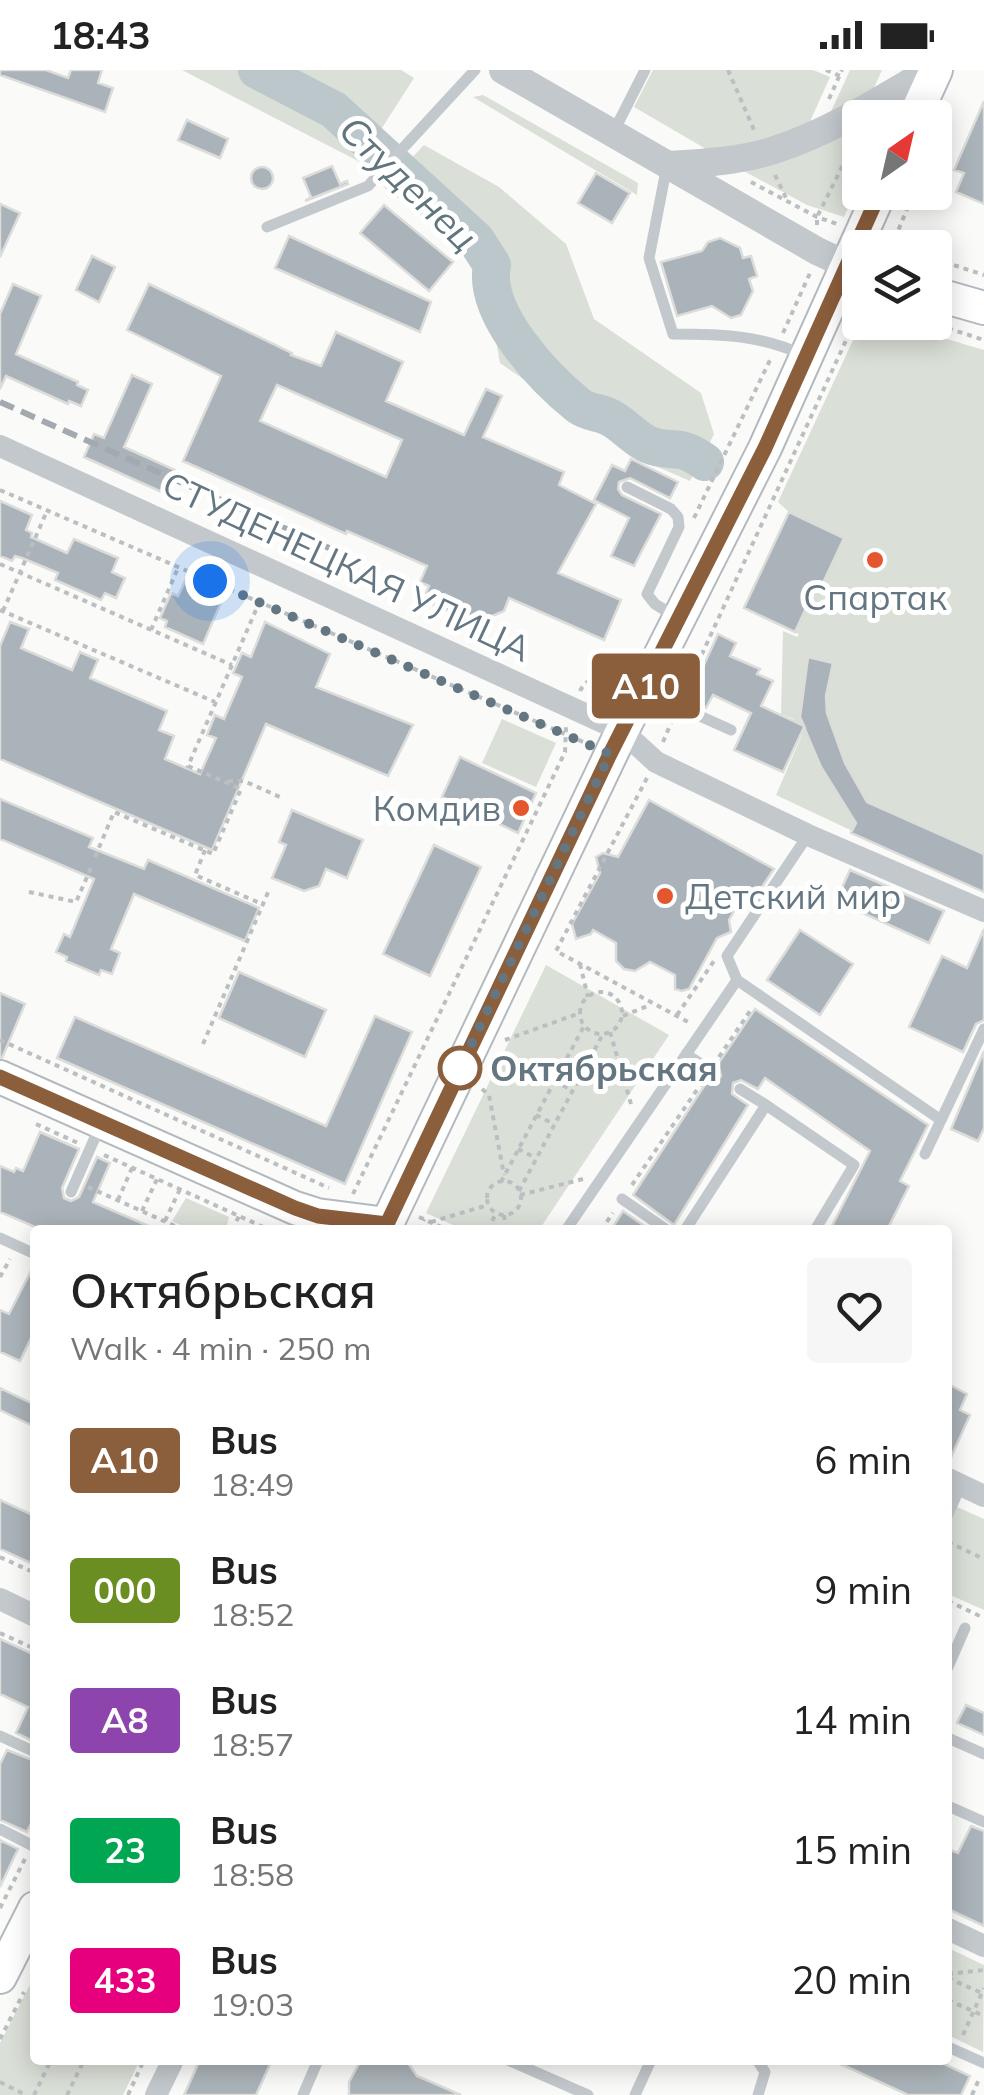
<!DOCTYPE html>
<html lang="en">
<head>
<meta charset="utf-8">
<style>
	body { margin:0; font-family:Mulish,sans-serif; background:#f6f6f6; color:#222; height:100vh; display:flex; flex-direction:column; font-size:38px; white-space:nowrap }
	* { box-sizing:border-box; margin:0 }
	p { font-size:32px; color:#767676 }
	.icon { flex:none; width:55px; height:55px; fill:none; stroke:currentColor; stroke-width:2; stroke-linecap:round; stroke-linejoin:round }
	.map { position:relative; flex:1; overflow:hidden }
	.panel { position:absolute; left:30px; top:1155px; width:922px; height:840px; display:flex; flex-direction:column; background:#fff; border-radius:10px; box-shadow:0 5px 25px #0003 }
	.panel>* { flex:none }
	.badge { padding:0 20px; border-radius:8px; font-size:35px; line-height:65px }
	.needle { width:65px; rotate:34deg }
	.fabs { position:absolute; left:842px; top:30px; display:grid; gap:20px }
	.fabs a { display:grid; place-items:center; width:110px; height:110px; border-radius:10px; background:#fff; box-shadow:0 5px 25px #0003; font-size:50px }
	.you { position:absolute; width:50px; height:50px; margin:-25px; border:8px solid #fff; border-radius:50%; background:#1a73e8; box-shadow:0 0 0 15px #1a73e833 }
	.map>.badge { position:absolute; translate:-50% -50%; box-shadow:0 0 0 5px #fff }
	.round { display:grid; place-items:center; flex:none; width:105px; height:105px; border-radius:10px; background:#f6f6f6 }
	.headline { display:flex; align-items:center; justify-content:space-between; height:170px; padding:0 40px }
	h1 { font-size:48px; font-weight:600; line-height:75px }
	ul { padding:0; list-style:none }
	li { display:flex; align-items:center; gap:30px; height:130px; padding:0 40px }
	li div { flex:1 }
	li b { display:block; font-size:38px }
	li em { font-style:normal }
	li .badge { min-width:110px; font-weight:700; text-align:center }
	.status { display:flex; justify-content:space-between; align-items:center; height:70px; padding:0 50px; background:#fff; direction:ltr }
	.status svg { height:28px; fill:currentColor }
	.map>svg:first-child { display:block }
</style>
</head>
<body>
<div class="status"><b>18:43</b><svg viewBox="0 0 49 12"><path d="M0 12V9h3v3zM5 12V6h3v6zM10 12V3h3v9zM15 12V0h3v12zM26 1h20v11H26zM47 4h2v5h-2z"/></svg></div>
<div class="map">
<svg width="984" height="2025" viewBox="0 0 984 2025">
	<rect width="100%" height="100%" fill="#fafaf8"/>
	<path fill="#dadfd7" d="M182 0H401L414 8 360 92Z
		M653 0H813L830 7 808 56 713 83 634 37Z
		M850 0H882L873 20 829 46Z
		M483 25 638 113 637 125 473 27Z
		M860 52V111L844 147 807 135 738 98Z
		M424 75 499 117 566 174 594 249 701 323 714 364 690 411 635 387 500 293 482 192 384 117Z
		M861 253H892L984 280V823L776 725 802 665 790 659 794 649 781 644 783 561 797 567 799 564 744 538 789 442 778 432Z
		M502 649 556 673 536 717 482 693Z
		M546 895 669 965 539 1160H464L426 1143Z
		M186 1128 229 1147 226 1160H191L172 1151Z
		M948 1433 984 1449V1540L948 1524Z
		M948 1878 984 1895 983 1982 948 1965Z
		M35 1905V1990H140L123 2025H0V1973Z"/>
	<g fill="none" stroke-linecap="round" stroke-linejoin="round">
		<path stroke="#bbc7cb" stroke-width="38" d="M257 0 334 40 476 170 492 195C482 243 544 308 579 336 589 343 599 342 609 347 622 353 633 367 647 374 671 385 677 371 705 392"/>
	</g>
	<path fill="#aab3b9" stroke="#dcdcda" stroke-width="2.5" fill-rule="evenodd" d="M0 0H46L68 8 71 0H102L98 13 113 18 105 42 0 5Z
		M984 31V134L956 122 964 103 954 100Z
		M187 50 228 69 220 88 178 70Z
		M332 96 340 114 347 111 348 114 305 131 311 127 303 108Z
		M251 108a11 11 0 1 1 22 0a11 11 0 1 1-22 0Z
		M596 103 630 123 612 153 578 133Z
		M0 134 20 143 0 187Z
		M384 135 453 192 429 221 360 163Z
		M289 166 431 232 420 262 275 198Z
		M720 168 740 178 743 188 751 186 757 206 749 209 753 221 741 245 731 248 712 236 677 246 661 192 702 181 708 172Z
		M92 186 115 197 99 232 76 220Z
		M13 214 41 226 16 284 78 312 77 315 88 320 81 336 69 331 68 334 6 306 0 319V244Z
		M149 214 292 283 291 285 321 296 336 262 403 292 386 331 464 365 486 319 502 326 483 367 564 402 559 415 596 434 558 503 621 530 604 570 509 528 504 541 490 547 467 550 423 530 429 516 420 512 427 496 347 461 346 464 183 391 221 306 127 260ZM277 315 402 370 386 407 260 351Z
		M132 305 152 314 124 377 175 400 164 423 84 387 94 364 104 368Z
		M631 389 678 412 670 428 630 408 619 412 618 419 622 425 661 444 634 496 611 486 629 448 594 430 612 395 625 401Z
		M0 431 32 445 26 460 32 463 31 467 67 483 74 469 118 488 112 502 125 508 116 528 105 523 101 530 55 510 58 503 22 488 15 486 12 491 0 486Z
		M789 442 844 468 823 513 818 512 795 562 744 538Z
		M185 511 223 528 203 574 165 557 167 551 160 548 171 523 178 526Z
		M10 552 29 559 21 578 72 600 80 582 98 590 90 608 167 641 159 660 174 666 165 689 200 704 216 668 207 665 215 645 224 649 242 607 233 603 242 583 251 587 265 552 330 584 316 617 413 655 388 706 266 654 212 780 0 689V576Z
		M718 564 736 573 730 586 760 599 757 604 773 611 761 636 804 656 800 647 808 587 833 593 826 626 827 643 845 693 867 732 984 784V822L851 763 856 753 821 697 804 657 783 702 734 680 751 643 713 625 706 638 688 630Z
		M460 687 536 723 518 763 442 727Z
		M0 729 93 768 89 777 144 799 148 790 259 838 245 871 134 824 111 879 120 883 112 904 101 900 99 905 66 891 67 887 56 882 64 864 70 867 94 809 0 769Z
		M649 730 774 799 758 823 747 818 729 850 731 862 717 868 689 919 682 921 675 919V905L650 892 635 901 624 899 616 891V873L593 860 591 864 576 869 572 854 600 803 596 787 603 783 618 787Z
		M292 740 363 770 347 808 326 799 319 816 304 821 272 808 286 775 279 772Z
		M434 775 481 797 430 906 383 884Z
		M850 800 944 841 929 873 836 831Z
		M984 859V950L976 954 963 982 909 957 942 886 967 898Z
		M800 860 853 894 820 945 767 910Z
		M239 902 326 940 305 987 219 948Z
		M0 923 25 934 2 988 0 987Z
		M755 939 928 1055 900 1111 909 1116 887 1160H830L870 1081 765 1008 758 1019 741 1010 733 1013 732 1024 748 1035 674 1155 633 1125 708 1010 716 1011 721 1006 718 994Z
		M375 946 412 962 345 1114 57 988 75 947 326 1056Z
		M984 981V1058L978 1071 951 1059Z
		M40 1062 79 1079 62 1118 64 1128 71 1131 79 1127 97 1087 110 1093 93 1132 158 1160H42L0 1142V1096L14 1102 16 1098 23 1101Z
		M623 1141 650 1160H611Z
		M35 1193V1260L20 1291 0 1282V1240L9 1244Z
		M948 1314 967 1324 960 1340 970 1345 948 1394Z
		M0 1318 35 1335V1357L0 1340Z
		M0 1430 35 1446V1495L0 1479Z
		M0 1569 35 1585V1672L16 1663 28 1637 0 1624Z
		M966 1635 984 1643V1665L957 1653Z
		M7 1680 35 1691V1745L27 1762 0 1750V1694Z
		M971 1756 984 1761V1856L948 1839V1779L958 1783Z
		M0 1770 18 1779 0 1817Z
		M200 1990H272L256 2025H184Z
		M361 1990H406L417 2006 461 2025H349V2012Z
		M832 1990H936L970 2006 961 2025H908Z"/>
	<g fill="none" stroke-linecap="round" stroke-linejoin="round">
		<g stroke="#b3babf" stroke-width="36">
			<path id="secondary" d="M914 48 936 0
				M935 224 984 238
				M0 1007 295 1138 317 1145 387 1154
				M384 1160 622 661 765 378 880 122
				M0 1907 35 1838"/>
		</g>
		<path stroke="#bbbfc2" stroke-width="4" stroke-dasharray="5 5" stroke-linecap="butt" d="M728 0 754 60
			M826 0 840 6
			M829 29 842 0
			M935 73 951 37
			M775 105 788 132
			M751 112 817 147 837 154
			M817 155V147L854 73
			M888 173 900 178
			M891 178 914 122
			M935 189 984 205
			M929 252 984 270
			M783 263 810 203
			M0 420 588 674
			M694 448 770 290
			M0 494 232 595
			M0 540 215 632
			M3 541 47 441
			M151 560 178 498
			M580 621C588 604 614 600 628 587
			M685 621 860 240
			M663 672 673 648
			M647 708 556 881 688 952
			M228 711H244L280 727
			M205 780 195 805 262 834
			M95 787 114 742 213 784 241 719 188 696 259 533
			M742 816 733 832 742 839
			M29 822 76 832 91 798
			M580 894 588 927
			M580 943a21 21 0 1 1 42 0a21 21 0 1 1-42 0Z
			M677 945 714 891
			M623 946 650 935
			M610 962 631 1034
			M0 970 329 1118
			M505 970 580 943
			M203 974 269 820
			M719 987 750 941
			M554 1011 572 1020
			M482 1019 489 1025 504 1105
			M536 1045 554 1054
			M36 1054 78 1073
			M518 1079 536 1088
			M104 1085 270 1160
			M487 1128a17 17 0 1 1 34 0a17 17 0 1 1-34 0Z
			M501 1112 584 956
			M632 1115 703 1011
			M88 1117 184 1160
			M519 1121 603 964
			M353 1124 565 682 566 657
			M520 1125 583 1109
			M118 1130 132 1098
			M142 1141 157 1109
			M504 1145 506 1160
			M419 1147 448 1160
			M165 1151 180 1119
			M431 1152 488 1135
			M232 1160 239 1146
			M419 1160 424 1149
			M488 1160 496 1143
			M601 1160 613 1143
			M0 1207 10 1189
			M948 1472 984 1489
			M0 1487 35 1503
			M948 1531 984 1548
			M0 1563 35 1579
			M0 1838 25 1789
			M948 1904 984 1900
			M948 1908 984 1924
			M948 1930 984 1946
			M963 1965 984 1918
			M0 1969 24 1922
			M0 2012 26 2025
			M34 2025 51 1990
			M67 2025 84 1990
			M128 2025 144 1990
			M972 2025 980 2007"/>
		<path stroke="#c3c8cc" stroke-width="11" d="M613 63 645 0
			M667 95 649 188 673 264C721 264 762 265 805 286
			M267 157 368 116 475 0
			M627 417 671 439 678 447 679 457 647 524 655 534 676 547
			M644 621 731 660
			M808 765 727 886 737 910 941 1050
			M686 984 713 1002
			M740 1019 766 1035
			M925 1084 984 959
			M71 1122 100 1056
			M622 1129 667 1160
			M566 1160 737 910
			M685 1160 766 1035 854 1095 815 1160
			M0 1168 35 1184
			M948 1444 961 1415
			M948 1597 965 1558
			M0 1666 35 1682
			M948 1668 984 1684
			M948 1736 984 1752
			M0 1759 35 1777
			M948 1977 984 1993
			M508 1990 588 2025
			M757 1990 765 2002 758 2025
			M303 2025 318 1990
			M635 2025 651 1990"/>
		<path stroke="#c3c8cc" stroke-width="22" d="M0 376 622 661 656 692 808 765 984 841
			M948 1409 984 1426
			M0 1529 35 1546
			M948 1859 984 1876
			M156 2025 173 1990"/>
		<path stroke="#c3c8cc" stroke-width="28" d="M503 0 817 181 847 195
			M668 95C705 93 742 91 777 79 832 61 881 29 931 0"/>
		<use href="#secondary" stroke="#fff" stroke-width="32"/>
		<path stroke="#a2aab0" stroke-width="6" stroke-dasharray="15 8" stroke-linecap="butt" d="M0 332 345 485"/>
	</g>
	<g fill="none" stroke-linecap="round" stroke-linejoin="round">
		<g stroke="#fff" stroke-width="22">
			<path id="line" d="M0 1007 295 1138 318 1146 387 1154 610 684 765 378 880 122"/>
		</g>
		<use href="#line" stroke="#8b5e3c" stroke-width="15"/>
		<path stroke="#657683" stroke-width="10" stroke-dasharray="0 18" d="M210 511 610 684 460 998"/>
	</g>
	<g fill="#e4572e" stroke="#fff" stroke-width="4">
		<circle cx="875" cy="490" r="10"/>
		<circle cx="521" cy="738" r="10"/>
		<circle cx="665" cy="826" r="10"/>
	</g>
	<circle fill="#fff" stroke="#8b5e3c" stroke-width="5" cx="460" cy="998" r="20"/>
	<g text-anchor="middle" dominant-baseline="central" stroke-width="10" stroke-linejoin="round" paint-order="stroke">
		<g font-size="35" fill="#657683" stroke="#fff">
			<text transform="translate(347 496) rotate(25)">СТУДЕНЕЦКАЯ УЛИЦА</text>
		</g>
		<g font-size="35" fill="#657683" stroke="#fff">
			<text x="875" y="527">Спартак</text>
			<text x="501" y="738" text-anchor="end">Комдив</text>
			<text x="685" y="826" text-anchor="start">Детский мир</text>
		</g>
		<g font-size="35" font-weight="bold" fill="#657683" stroke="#fff" text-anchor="start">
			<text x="490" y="998">Октябрьская</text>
		</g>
		<g font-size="38" font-style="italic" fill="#60757c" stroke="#fff">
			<text transform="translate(409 113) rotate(44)">Студенец</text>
		</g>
	</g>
</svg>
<div class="fabs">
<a><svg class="needle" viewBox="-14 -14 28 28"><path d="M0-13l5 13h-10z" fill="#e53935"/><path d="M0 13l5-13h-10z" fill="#767676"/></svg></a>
<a><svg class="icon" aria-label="layers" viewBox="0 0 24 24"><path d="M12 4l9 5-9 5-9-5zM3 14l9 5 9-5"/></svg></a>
</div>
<div class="you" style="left:210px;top:511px"></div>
<b class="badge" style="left:646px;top:616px;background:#8b5e3c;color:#fff">А10</b>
<section class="panel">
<div class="headline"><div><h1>Октябрьская</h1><p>Walk · 4 min · 250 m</p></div><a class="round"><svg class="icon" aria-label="heart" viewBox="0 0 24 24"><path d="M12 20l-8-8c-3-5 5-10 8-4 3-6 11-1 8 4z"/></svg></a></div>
<ul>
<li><span class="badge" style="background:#8b5e3c;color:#fff">А10</span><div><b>Bus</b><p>18:49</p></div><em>6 min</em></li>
<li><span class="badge" style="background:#6b8e23;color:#fff">000</span><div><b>Bus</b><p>18:52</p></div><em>9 min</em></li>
<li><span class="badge" style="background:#8e44ad;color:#fff">А8</span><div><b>Bus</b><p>18:57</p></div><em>14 min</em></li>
<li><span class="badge" style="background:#00a651;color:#fff">23</span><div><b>Bus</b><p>18:58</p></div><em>15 min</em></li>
<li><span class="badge" style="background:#e6007e;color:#fff">433</span><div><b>Bus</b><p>19:03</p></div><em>20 min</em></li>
</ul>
</section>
</div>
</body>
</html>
